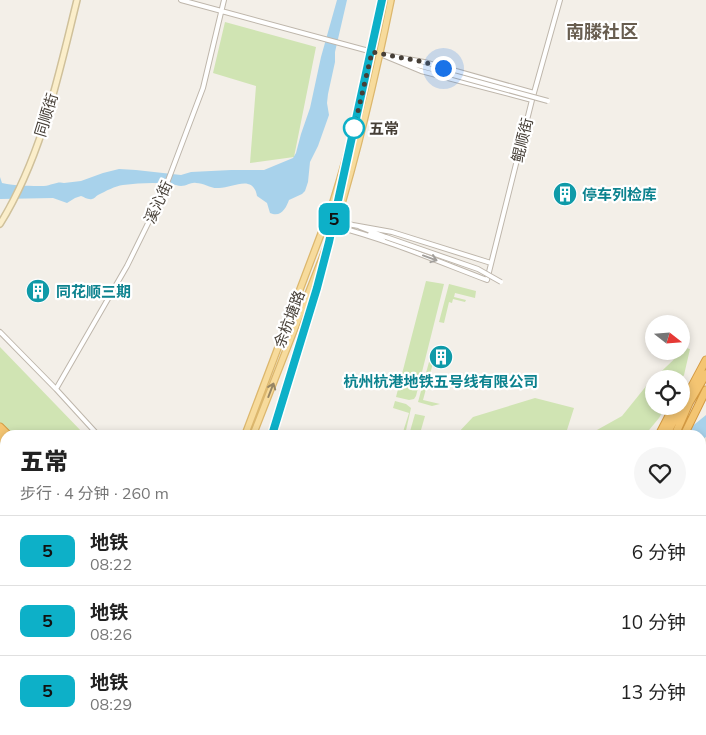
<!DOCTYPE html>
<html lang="zh">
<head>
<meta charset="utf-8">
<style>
	body { margin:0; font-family:Mulish,"Noto Sans SC",sans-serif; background:#f6f6f6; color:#222; height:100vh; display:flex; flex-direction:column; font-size:19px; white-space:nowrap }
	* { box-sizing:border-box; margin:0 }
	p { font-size:16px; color:#767676 }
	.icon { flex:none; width:28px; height:28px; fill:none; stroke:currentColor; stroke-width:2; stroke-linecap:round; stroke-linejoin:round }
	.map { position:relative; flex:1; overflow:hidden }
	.sheet { position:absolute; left:0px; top:430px; width:706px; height:305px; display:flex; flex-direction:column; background:#fff; border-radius:15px 15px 0 0; box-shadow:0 2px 8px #0003 }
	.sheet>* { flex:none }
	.badge { padding:0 10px; border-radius:8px; font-size:18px; line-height:32px }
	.needle { width:32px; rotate:107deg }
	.tools { position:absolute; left:645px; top:315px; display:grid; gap:10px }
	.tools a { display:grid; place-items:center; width:45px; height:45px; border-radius:50%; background:#fff; box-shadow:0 2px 8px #0003; font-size:25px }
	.you { position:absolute; width:25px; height:25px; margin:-12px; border:4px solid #fff; border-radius:50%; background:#1a73e8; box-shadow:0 0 0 8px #1a73e833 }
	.map>.badge { position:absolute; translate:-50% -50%; box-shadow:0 0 0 2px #fff }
	.round { display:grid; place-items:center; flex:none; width:52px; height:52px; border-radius:26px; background:#f6f6f6 }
	.summary { display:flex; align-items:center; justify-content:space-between; height:85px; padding:0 20px }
	h1 { font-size:24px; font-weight:800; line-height:38px }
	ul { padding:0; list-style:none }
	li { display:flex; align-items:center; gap:15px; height:70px; padding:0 20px; border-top:1px solid #e0e0e0 }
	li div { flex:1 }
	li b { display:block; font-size:19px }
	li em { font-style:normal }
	li .badge { min-width:55px; font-weight:700; text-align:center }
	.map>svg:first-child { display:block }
</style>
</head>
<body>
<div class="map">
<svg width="706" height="735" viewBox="0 0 706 735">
	<rect width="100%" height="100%" fill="#f3efe8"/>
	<path fill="#d0e4b3" d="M225 22 316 47 294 157 250 163 256 86 213 73Z
		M426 281 444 284 416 396 414 399 409 400 396 397Z
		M449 284 476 291 475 298 455 293 454 297 466 300 465 302 453 299 452 303 449 302 444 323 439 322Z
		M0 347 85 435H5V551L0 546Z
		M686 348 690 349 684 375 681 380V379H654V406H666L659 418 645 435H588L622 416 647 385Z
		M429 362 433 363 423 400 440 404 432 406 418 402Z
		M535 398 574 408 567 430 559 435H456L473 417Z
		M395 401 406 404 411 408 405 435H402L409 413 393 408Z
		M415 414 425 416 421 430 425 435H409Z
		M166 730H238L231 735H162Z"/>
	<path fill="#a8d2eb" d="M337 0H347L335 52V62L328 94 327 103 329 115 318 146 310 162 308 182 305 191 302 194 289 200C286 208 281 218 270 213L267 203 257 196C253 174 233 188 219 188 211 189 204 183 196 183 191 182 187 186 181 186 178 186 174 184 170 184 155 182 139 183 123 185 115 186 106 191 98 195 96 196 94 199 92 199 88 200 84 197 81 196L75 198 67 203 53 198 0 199V177L2 183C15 186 31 186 44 186 52 185 58 181 64 183L81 181 103 173 119 169 136 170 181 175 191 172 231 170H264L293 158 296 153 301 134 310 108 321 57Z
		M706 415V437L701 440V435H677L690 428Z"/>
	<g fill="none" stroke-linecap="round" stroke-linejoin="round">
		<g stroke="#beb6ab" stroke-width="6">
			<path id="street" d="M181 0 380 54
				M403 61 435 70
				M532 100 421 71 380 54 424 62 534 93
				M337 220 353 225 392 232 491 263
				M334 226C386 239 437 261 487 280L532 100 560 0
				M360 227 386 237 370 234
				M0 332 56 389 98 435
				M56 389 127 266 164 191 203 88 224 0
				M0 550 5 556
				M701 710H706"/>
		</g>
		<g stroke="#cfc09a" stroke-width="8">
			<path id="secondary" d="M0 224C42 156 58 77 77 0"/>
		</g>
		<g stroke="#dcb76d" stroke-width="8">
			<path id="primary" d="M245 435 333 202C354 136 369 68 383 0
				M253 435 337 220C359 147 376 74 391 0
				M133 735 135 730
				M142 735 144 730"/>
		</g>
		<g stroke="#d39942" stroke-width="9">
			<path id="highway" d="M0 427 8 435
				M659 435 674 406
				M666 435 706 360
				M675 435 689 403 706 374
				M684 435 706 390
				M0 436 5 441
				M263 730 267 735
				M274 730 279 735
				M283 730 288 735
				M294 730 299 735
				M564 735 566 730
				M575 735 576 730
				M581 735 583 730
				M593 735 595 730"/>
		</g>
		<use href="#street" stroke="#fff" stroke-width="4"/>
		<use href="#secondary" stroke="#fbeeca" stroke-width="5"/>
		<use href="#primary" stroke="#f7db9c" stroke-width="5.5"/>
		<use href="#highway" stroke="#f4c572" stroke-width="7"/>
		<g stroke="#beb6ab" stroke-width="6" stroke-linecap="butt">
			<path id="street-bridge" d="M435 70 548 101
				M386 237 478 269 501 282"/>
		</g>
		<use href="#street-bridge" stroke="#fff" stroke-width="4"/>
	</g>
	<defs><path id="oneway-shaft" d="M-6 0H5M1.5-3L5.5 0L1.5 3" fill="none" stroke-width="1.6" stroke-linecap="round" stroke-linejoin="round" transform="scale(1.25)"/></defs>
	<use stroke="#a29f9b" href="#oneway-shaft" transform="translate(430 258) rotate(20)"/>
	<use stroke="#968564" href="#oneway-shaft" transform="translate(271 390) rotate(-69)"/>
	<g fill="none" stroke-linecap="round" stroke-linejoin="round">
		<g stroke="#fff" stroke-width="11">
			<path id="line" d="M272 435 317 288 329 242 382 0"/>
		</g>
		<use href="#line" stroke="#0db0c8" stroke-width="8"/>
		<path stroke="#463f37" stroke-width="5" stroke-dasharray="0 9" d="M354 128 372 52 424 62 443 68"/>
	</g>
	<defs>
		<g id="building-disc" transform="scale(1.25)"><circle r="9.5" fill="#0f9aa8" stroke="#fff"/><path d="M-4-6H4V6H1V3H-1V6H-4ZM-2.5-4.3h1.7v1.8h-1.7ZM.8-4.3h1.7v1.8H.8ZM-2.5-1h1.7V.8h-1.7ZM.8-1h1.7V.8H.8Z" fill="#fff"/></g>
	</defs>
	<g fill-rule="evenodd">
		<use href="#building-disc" x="565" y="194"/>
		<use href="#building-disc" x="38" y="291"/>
		<use href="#building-disc" x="441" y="357"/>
	</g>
	<circle fill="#fff" stroke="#0db0c8" stroke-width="2.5" cx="354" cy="128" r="10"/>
	<g text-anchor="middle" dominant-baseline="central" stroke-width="4.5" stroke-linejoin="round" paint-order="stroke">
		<g font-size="15" fill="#463f37" stroke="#fff">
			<text transform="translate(46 115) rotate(-73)">同顺街</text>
			<text transform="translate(522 140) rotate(-76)">鲲顺街</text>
			<text transform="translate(158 202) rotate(-65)">溪沁街</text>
			<text transform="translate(289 319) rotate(-69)">余杭塘路</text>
		</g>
		<g font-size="15" font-weight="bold" fill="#463f37" stroke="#fff" text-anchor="start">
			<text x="369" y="128">五常</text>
		</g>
		<g font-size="15" font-weight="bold" fill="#0d838f" stroke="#fff" text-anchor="start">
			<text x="582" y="194">停车列检库</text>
			<text x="56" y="291">同花顺三期</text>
			<text x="441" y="381" text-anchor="middle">杭州杭港地铁五号线有限公司</text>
		</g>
		<g font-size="18" font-weight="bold" fill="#685d4f" stroke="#fff">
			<text x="602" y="31">南滕社区</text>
		</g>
	</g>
</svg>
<div class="tools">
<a><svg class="needle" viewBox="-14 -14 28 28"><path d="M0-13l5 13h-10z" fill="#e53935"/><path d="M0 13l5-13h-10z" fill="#767676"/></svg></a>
<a><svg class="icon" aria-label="locate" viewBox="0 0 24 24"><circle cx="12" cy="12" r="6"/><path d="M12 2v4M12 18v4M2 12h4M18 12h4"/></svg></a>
</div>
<div class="you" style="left:443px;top:68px"></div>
<b class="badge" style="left:334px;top:219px;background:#0db0c8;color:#111">5</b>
<section class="sheet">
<div class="summary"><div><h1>五常</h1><p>步行 · 4 分钟 · 260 m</p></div><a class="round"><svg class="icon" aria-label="heart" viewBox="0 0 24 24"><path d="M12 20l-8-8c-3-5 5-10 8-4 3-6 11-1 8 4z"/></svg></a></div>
<ul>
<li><span class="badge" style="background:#0db0c8;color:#111">5</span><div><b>地铁</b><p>08:22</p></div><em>6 分钟</em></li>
<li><span class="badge" style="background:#0db0c8;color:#111">5</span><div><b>地铁</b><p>08:26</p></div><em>10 分钟</em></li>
<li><span class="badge" style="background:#0db0c8;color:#111">5</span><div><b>地铁</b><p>08:29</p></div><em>13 分钟</em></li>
</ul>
</section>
</div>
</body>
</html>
